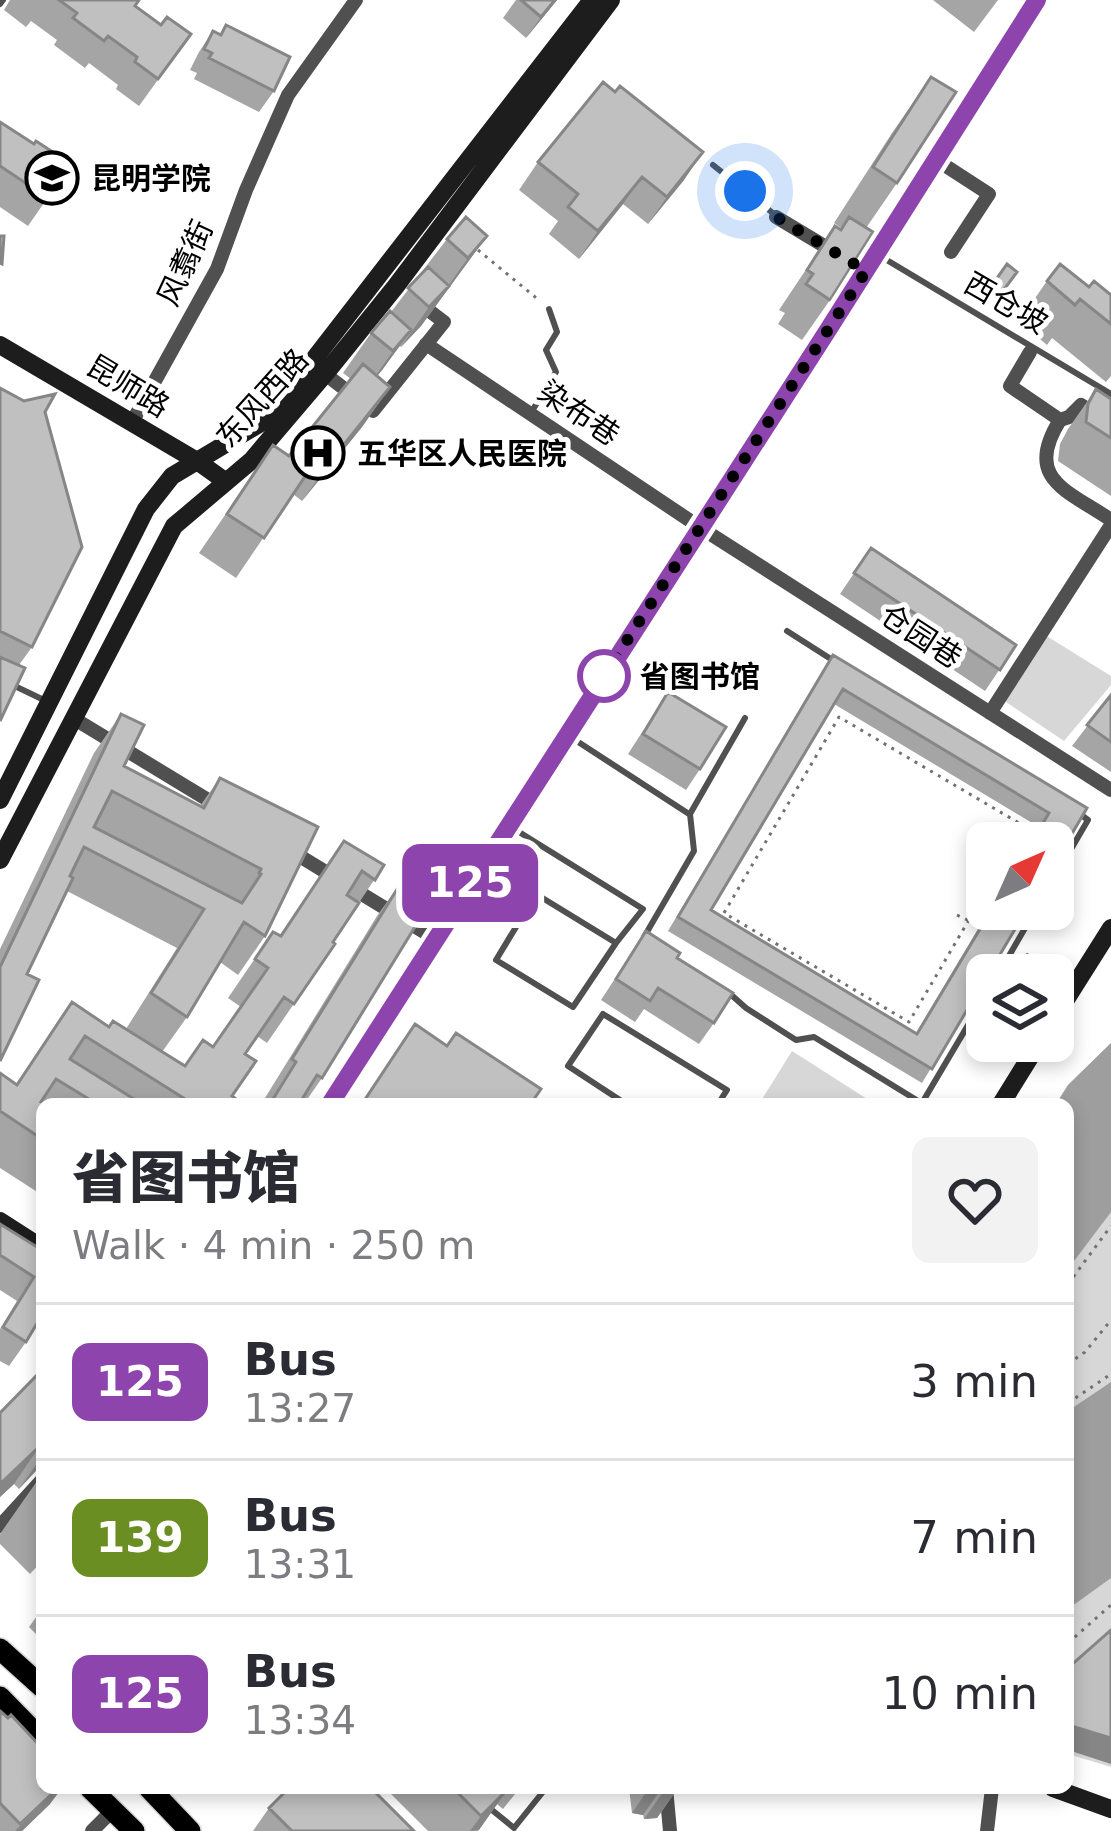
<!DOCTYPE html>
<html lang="en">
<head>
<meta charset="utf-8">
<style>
	body { margin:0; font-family:"DejaVu Sans","Noto Sans SC",sans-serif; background:#f2f2f3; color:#2b2b33; height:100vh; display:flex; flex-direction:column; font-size:45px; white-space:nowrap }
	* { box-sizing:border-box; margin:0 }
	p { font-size:39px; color:#7c7c81 }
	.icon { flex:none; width:66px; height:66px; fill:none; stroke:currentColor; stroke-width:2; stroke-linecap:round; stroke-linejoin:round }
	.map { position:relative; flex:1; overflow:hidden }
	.panel { position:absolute; left:36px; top:1098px; width:1038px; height:696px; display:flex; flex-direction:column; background:#fff; border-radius:18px; box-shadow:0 6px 18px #0003 }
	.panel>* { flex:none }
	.badge { padding:0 24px; border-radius:18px; font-size:42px; line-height:78px }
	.needle { width:78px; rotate:45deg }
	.tools { position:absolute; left:966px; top:822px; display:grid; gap:24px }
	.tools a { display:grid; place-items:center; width:108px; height:108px; border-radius:18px; background:#fff; box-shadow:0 6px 18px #0003; font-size:60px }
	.you { position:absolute; width:60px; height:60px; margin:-30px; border:9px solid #fff; border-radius:50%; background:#1a73e8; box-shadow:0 0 0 18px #1a73e833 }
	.map>.badge { position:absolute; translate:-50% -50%; box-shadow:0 0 0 6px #fff }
	.round { display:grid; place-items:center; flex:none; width:126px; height:126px; border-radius:18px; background:#f2f2f3 }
	.overview { display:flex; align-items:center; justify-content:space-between; height:204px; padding:0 36px }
	h1 { font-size:57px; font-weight:800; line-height:90px }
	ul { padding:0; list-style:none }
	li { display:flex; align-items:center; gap:36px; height:156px; padding:0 36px; border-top:3px solid #e1e1e2 }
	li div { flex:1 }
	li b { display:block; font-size:45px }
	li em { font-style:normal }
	li .badge { min-width:132px; font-weight:700; text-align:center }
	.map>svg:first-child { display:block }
</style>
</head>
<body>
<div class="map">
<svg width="1111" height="1831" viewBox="0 0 1111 1831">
	<rect width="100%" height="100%" fill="#fff"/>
	<path fill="#d7d7d7" d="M1045 635 1111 676V685L1064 741 1003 700Z
		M1111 1043V1767L1068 1754V1104H1056L1068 1085Z
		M792 1051 875 1104H759Z"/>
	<path fill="#9e9e9e" d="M1111 1043V1212L1068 1269V1104H1056L1068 1085Z
		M1111 1382V1578L1068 1609V1411Z"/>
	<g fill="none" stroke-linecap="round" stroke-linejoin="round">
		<g stroke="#dbdbdb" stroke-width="24">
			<path id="primary" d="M0 1649 42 1687
				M0 1697 42 1740
				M90 1788 134 1831
				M149 1788 190 1831"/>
		</g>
		<path stroke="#727272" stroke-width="3" stroke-dasharray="3 6" stroke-linecap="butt" d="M478 250 540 301
			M987 889 909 1022 724 913 839 717 1024 826 1014 843
			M957 915 982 927
			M1026 954 1060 972
			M1068 1284 1111 1226
			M1068 1364 1085 1352 1111 1320
			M1068 1403 1111 1374
			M1068 1643 1111 1605"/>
		<path stroke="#505050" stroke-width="6" d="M0 4 3 0
			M713 165 774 214
			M880 256 1111 394
			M532 411 556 372 546 350 557 332 549 309
			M787 631 834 661
			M0 679 46 701
			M569 736 689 814
			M511 827 643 909 616 943 573 1007 496 960 536 894 616 943
			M1053 880 1088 820 1080 814
			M644 937 694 851 690 814 745 718
			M998 975 1036 909
			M728 992 746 1008 796 1040 814 1037 923 1104
			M922 1103 987 993
			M626 1104 568 1066 603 1014 727 1090 718 1104
			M487 1806 514 1828 546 1788"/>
		<path stroke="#505050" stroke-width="14" d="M935 159 989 194 951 252
			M776 217 866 271
			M426 344 701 528 1111 790
			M1030 352 1010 386 1060 420C1023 479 1067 490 1111 520
			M320 370 373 411 444 322 419 303
			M1060 420 1069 417 1081 405 1111 424
			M131 424 217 269 246 190 288 95 356 0
			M990 713 1111 525
			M73 718 218 806
			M288 849 434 938
			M330 1104 828 330 1037 0
			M0 1526 42 1480
			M666 1788 670 1831
			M92 1831 113 1810
			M987 1831 992 1788"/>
		<path stroke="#1d1d1d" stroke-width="18" d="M0 345 197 461 225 481
			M0 800 146 509 172 476 259 424 311 363 592 0
			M0 860 174 526 251 461 325 374 396 286 611 0
			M1053 1020 1111 928
			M1001 1104 1040 1041
			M0 1221 42 1248
			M1053 1788 1111 1809"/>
		<use href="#primary" stroke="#000" stroke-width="21"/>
	</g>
	<path fill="#a5a5a5" d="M10 0H139L135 6 161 25 191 34 139 106 116 89 118 85 89 63 85 68 54 45 57 40 31 21 26 27 4 10Z
		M516 0H557L526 38 503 18Z
		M933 0H998L974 32Z
		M226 25 274 91 259 112 194 79 197 73 190 70 199 52 213 31 220 34Z
		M931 77 897 183 866 228 830 300 802 340 778 324 785 313 779 310 835 226 840 229 841 228 834 223 892 133Z
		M0 122 34 144 71 164 28 226 0 207Z
		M538 162 684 180 648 224 623 204 579 259 549 234 558 221 519 190Z
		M487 236 421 326 401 347 400 346 377 376 390 387 362 427 302 501 293 494 236 578 199 553 273 445 289 456 351 379 343 373 371 333 391 312 447 239Z
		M1007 264 1017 272 998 298 988 291Z
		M1047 281 1089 287 1111 295V376L1106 382 1052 338 1047 345 1019 321Z
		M0 388 45 412 32 647 19 665 0 721Z
		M1096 389 1111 399V496L1058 461 1060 444 1068 429Z
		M871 548 1016 645 985 691 840 594Z
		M833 655 1087 808 1053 843H1030L1039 827 834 704 711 910 916 1033 990 909H1027L922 1083 668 931Z
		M668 692 700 769 686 790 628 754Z
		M1111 695V772L1072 746Z
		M121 714 124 766 200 806 220 778 318 827 265 936 238 975 220 962 187 1017 162 1052 185 1066 213 1047 241 1007 228 998 273 932 280 935 344 841 384 865 333 942 335 944 267 1043 257 1036 245 1054 232 1096V1104H42V1195L0 1168V1073L16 1084 72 1002 109 1027 126 1029 177 948 67 891 27 974 0 1061V949L94 753Z
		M404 878 322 1078 304 1104H268L269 1101 265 1098 377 916Z
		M646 931 677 958 714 1023 699 1044 644 1009 635 1022 601 1000Z
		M0 1224 42 1250 26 1342 9 1366 0 1361V1329L17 1301 0 1290Z
		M42 1370V1462L19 1489 14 1484 0 1497V1413Z
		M42 1474V1561L30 1574 0 1544V1534Z
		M42 1609V1640L29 1627Z
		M0 1711 50 1804 22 1831H0Z
		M385 1788H520L503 1809 497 1804 478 1831H428Z
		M629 1788H678L657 1818 644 1819 643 1815 632 1813Z
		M269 1808 414 1831H253Z"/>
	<path fill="#868686" d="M555 0H557L526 38 541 17Z
		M703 152 684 180 648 224 667 197Z
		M642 177 623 204 579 259 598 231Z
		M487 236 421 326 401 347 429 307 446 289 468 258Z
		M411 330 383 369 365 391 393 351Z
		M390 387 362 427 302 501 330 462Z
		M41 1444 14 1484 0 1497V1484Z
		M42 1456V1462L36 1471 19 1489Z
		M1068 1725 1111 1738V1764L1068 1750Z
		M58 1788H62L50 1804 22 1831H15Z
		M649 1788H662L643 1815 632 1813Z
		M666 1788H678L657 1818 644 1819Z
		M507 1790 479 1830 470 1831 481 1816Z"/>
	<path fill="#c0c0c0" stroke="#868686" stroke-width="3" fill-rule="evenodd" d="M59 0H139L135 6 161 25 167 17 191 34 158 79 135 62 137 57 108 36 104 41 73 18 77 13Z
		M521 0H555L541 17Z
		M226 25 290 57 274 91 209 58 212 53 204 49 213 31 221 35Z
		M931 77 956 92 897 183 873 167Z
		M603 82 615 92 620 86 703 152 667 197 642 177 598 231 568 207 578 194 538 162Z
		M0 122 34 144 36 141 71 164 48 198 0 166Z
		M466 217 487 236 468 258 447 239Z
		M849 217 873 232 830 300 806 284 813 274 807 270 835 226 841 230Z
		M0 236H4L2 264 0 263Z
		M1007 264 1017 272 1003 291 993 284Z
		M1060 264 1089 287 1094 281 1111 295V324L1080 299 1075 305 1047 281Z
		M428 267 449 286 429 307 408 288Z
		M390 311 411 330 393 351 371 333Z
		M363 364 390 387 330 462 320 454 264 538 227 514 273 445 289 456Z
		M0 388 24 401 55 394 45 412 82 547 32 647 0 631Z
		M1096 389 1111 399V438L1086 422 1088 404Z
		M871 548 1016 645 1000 670 854 573Z
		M833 655 1087 808 1053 866V843H1031L1049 813 843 689 711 910 917 1034 992 909H1027L932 1069 678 917Z
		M0 657 25 668 0 721Z
		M668 692 726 727 700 769 643 734Z
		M1111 695V742L1087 725Z
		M121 714 144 725 124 766 204 808 220 778 318 827 265 936 244 922 187 1017 151 993 204 909 84 847 70 876 73 878 27 974 39 980 0 1061V967ZM112 791 261 869 259 873 261 874 242 903 94 827Z
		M344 841 384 865 375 880 362 871 347 895 359 903 333 942 335 944 294 1004 284 997 245 1054 256 1061 232 1096 236 1099 232 1104H193L85 1036 70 1059 142 1104H97L56 1079 41 1102 45 1104H42V1139L0 1111V1073L17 1085 72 1002 109 1027 113 1021 185 1066 203 1040 213 1047 268 968 255 959 273 932 281 936Z
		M404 878 434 896 322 1078 317 1075 299 1104H270L296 1062 292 1059Z
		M646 931 680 953 677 958 733 993 714 1023 658 988 650 1001 616 979Z
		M415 1024 447 1046 456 1033 541 1089 532 1102 535 1104H362Z
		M0 1224 42 1250V1315L26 1342 3 1327 34 1277 0 1255Z
		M42 1370V1444L0 1484V1413Z
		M1111 1630V1738L1068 1725V1668Z
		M0 1711 8 1718 11 1715 42 1748V1788H58L20 1824 0 1803Z
		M289 1788H371L414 1831H292L269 1808Z
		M453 1788H505L507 1790 481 1816Z"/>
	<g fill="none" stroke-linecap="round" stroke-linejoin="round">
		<g stroke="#fff" stroke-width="27">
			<path id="line" d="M330 1104 828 330 1037 0"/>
		</g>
		<use href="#line" stroke="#8e44ad" stroke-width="18"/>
		<path stroke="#000" stroke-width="12" stroke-dasharray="0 21.6" d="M604 676 866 271 776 217 745 191"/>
	</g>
	<defs>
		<g id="university-ring" transform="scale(2.7)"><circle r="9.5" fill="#fff" stroke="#000" stroke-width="1.5"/><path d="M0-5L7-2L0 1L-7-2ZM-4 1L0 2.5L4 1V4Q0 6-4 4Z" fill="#000"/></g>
		<g id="hospital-ring" transform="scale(2.7)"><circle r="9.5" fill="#fff" stroke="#000" stroke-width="1.5"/><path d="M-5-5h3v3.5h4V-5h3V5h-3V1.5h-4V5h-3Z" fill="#000"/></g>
	</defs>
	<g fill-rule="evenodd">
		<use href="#university-ring" x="52" y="178"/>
		<use href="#hospital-ring" x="318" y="453"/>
	</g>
	<circle fill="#fff" stroke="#8e44ad" stroke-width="6" cx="604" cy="676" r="24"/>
	<g text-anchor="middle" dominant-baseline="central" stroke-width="10" stroke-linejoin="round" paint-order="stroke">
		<g font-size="30" font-weight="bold" fill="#000" stroke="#fff" text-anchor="start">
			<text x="91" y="178">昆明学院</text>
			<text x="357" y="453">五华区人民医院</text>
		</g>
		<g font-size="30" fill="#000" stroke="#fff">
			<text transform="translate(185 263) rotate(-65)">风翥街</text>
			<text transform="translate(1006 303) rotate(30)">西仓坡</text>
			<text transform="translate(128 386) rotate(31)">昆师路</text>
			<text transform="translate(262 398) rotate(-48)">东风西路</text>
			<text transform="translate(579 413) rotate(34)">染布巷</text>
			<text transform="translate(921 636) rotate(33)">仓园巷</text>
		</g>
		<g font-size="30" font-weight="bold" fill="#000" stroke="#fff" text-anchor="start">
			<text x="640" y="676">省图书馆</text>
		</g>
	</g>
</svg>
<div class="tools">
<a><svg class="needle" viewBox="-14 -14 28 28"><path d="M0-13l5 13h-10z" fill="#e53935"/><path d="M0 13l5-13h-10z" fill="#7c7c81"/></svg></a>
<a><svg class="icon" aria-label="layers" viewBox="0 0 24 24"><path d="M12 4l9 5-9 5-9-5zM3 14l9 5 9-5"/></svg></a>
</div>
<div class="you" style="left:745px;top:191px"></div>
<b class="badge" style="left:470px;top:883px;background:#8e44ad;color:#fff">125</b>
<section class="panel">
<div class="overview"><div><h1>省图书馆</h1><p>Walk · 4 min · 250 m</p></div><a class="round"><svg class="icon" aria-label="heart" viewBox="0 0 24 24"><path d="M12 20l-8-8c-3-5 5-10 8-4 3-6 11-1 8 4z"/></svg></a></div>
<ul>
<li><span class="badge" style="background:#8e44ad;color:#fff">125</span><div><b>Bus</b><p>13:27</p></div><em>3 min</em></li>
<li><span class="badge" style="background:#6b8e23;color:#fff">139</span><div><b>Bus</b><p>13:31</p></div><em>7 min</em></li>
<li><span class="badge" style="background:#8e44ad;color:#fff">125</span><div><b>Bus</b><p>13:34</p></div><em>10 min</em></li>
</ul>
</section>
</div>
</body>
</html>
